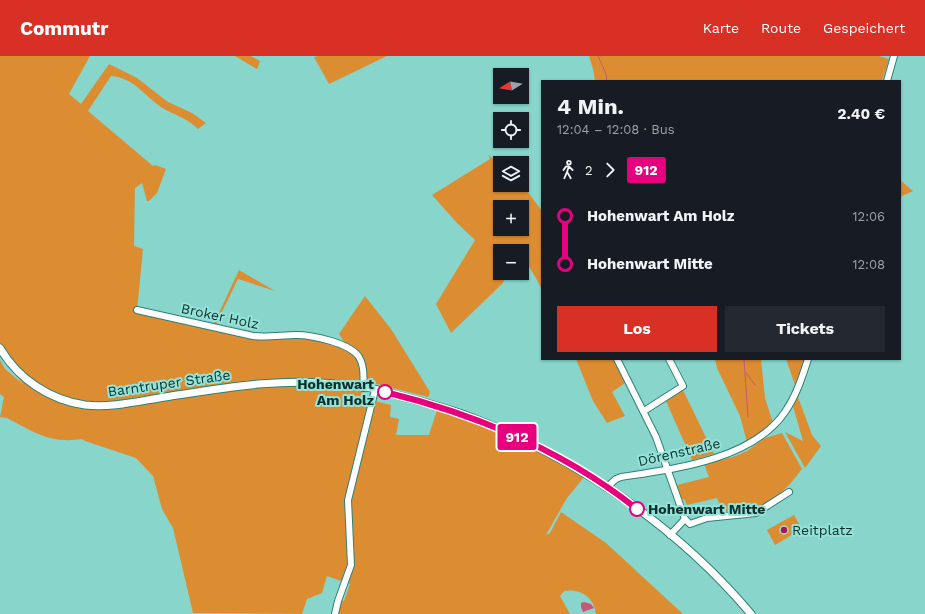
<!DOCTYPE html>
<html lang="de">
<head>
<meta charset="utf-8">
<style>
	body { margin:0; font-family:"Work Sans",sans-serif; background:#242831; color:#f1f3f6; height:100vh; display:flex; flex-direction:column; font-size:15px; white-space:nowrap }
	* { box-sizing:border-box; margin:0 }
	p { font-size:13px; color:#9ea1a6 }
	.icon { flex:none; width:22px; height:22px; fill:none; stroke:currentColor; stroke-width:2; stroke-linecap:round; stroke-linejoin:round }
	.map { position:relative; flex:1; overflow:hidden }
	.panel { position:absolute; left:541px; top:24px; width:360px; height:280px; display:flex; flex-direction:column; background:#171b24; border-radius:0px; box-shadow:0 1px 3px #0004 }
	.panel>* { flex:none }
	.badge { padding:0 8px; border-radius:3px; font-size:14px; line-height:26px }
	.needle { width:26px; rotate:259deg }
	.controls { position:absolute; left:493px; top:12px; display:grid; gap:8px }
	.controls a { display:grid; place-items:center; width:36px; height:36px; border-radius:0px; background:#171b24; box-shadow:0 1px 3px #0004; font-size:20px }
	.map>.badge { position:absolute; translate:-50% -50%; box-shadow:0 0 0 2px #fff }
	.legs { display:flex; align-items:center; gap:6px; height:44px; padding:0 16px; font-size:13px }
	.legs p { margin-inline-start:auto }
	.head { display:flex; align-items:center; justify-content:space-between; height:68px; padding:0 16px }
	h1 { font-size:22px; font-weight:700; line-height:30px }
	.primary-button { display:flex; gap:8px; margin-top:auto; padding:8px 16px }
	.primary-button a { flex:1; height:46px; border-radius:0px; background:#d93025; color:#fff; font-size:16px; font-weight:700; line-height:46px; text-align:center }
	.primary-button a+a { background:#242831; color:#f1f3f6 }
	ul { padding:0 16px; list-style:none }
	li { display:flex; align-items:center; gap:14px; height:48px; font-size:15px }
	li i { display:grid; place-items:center; width:6px; height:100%; margin:0 5px; background:currentColor }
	li i::after { content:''; width:10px; height:10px; margin:-5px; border:3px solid; border-radius:50%; background:#171b24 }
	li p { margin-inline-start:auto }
	li:first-child i { background:linear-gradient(#0000 50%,currentColor 0) }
	li:last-child i { background:linear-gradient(currentColor 50%,#0000 0) }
	header { display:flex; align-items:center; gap:24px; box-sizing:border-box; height:56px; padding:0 20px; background:#d93025; color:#fff }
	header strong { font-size:19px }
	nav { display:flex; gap:22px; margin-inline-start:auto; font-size:14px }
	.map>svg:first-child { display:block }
</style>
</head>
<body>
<header>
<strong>Commutr</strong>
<nav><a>Karte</a><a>Route</a><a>Gespeichert</a></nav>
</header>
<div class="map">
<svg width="925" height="558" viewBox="0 0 925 558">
	<rect width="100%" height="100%" fill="#87d5cb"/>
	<path fill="#dd8d31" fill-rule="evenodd" d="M0 0H90L69 38 81 48 109 8 137 22 168 46 192 57 206 67 198 73C188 63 178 60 166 54 146 43 136 22 111 20L88 55 153 110 155 109 166 113 157 137 149 145H147L142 127 135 132 134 190 143 193 137 255 253 281 303 280 347 292 359 303 363 327 362 341 374 346 366 379H368L375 345 391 349 390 361 399 363 396 379H429L438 351 503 378 585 420 567 442 546 479 550 477 561 456 606 487 683 558H596C594 541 580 532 564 535L560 540 570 558H338L340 544 344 545 350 528 327 520 322 537 307 543 302 558 193 557 173 472 162 453 153 420 136 402 85 385 82 383C50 388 34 376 7 362L0 361 4 341 0 338V304L5 313 24 329 8 310 0 288Z
		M235 0H251L260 5 257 13Z
		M318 0H387L329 28 314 1Z
		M589 0H879L889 3 882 25H595L593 13Z
		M488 99 500 108V129L522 128 542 155V233L522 198V195H500V217H509L502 228 451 277 436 248 475 184 457 167 432 139 490 103ZM500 151H522V173H500Z
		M900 124 913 135 900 141Z
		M239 214 275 235 238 223 215 270H213Z
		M365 240 391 273 430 336 428 341 365 325 362 305 347 290 339 278Z
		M576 303H615L625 327 612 336 625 360 607 367 593 345Z
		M715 303H761L765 342 773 367 760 377 747 386 740 360 717 312Z
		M786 303H805L795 329Z
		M683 334 714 398 692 404 666 345Z
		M798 341 812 379 821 390 805 412 785 376 803 385 793 350Z
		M782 377 802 413C787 433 778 441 757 454L756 452 752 453 753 456 724 459 717 442 687 449 684 443H682L677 429 709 421 704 408 733 401 747 395 765 382Z
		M794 459 802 473 775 489 767 474Z"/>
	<path fill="#cb5678" d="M584 546 591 548 594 552 583 556 581 551V547Z"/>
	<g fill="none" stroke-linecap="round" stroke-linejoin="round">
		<path stroke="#cb5678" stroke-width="1" d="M598 0 606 18 607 25
			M744 303 748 361
			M746 317 755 329"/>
		<g stroke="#2e8077" stroke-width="8">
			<path id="minor" d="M887 25 894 0
				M137 254 253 280C268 282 282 279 296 279 312 279 350 287 359 301 364 309 364 322 363 332
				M617 303 656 381 685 463
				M644 355 683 330 669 303
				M607 431 616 423 621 421C674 413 752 404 785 356 796 340 802 322 808 303
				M670 479 685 463 690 468 707 462 756 457 789 436
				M335 558 338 545 351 509 348 444 375 334"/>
		</g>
		<g stroke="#2e8077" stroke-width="9">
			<path id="major" d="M0 292C18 323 50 344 85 349 111 352 139 345 165 341 224 332 282 321 342 329 351 330 363 330 371 332 403 341 434 348 465 359 574 400 676 469 751 558"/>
		</g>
		<use href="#minor" stroke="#fff" stroke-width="6"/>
		<use href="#major" stroke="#fff" stroke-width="7"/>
	</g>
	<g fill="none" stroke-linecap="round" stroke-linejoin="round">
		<g stroke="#fff" stroke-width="9">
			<path id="line-1" d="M385 336C475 358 564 395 637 453"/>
		</g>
		<use href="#line-1" stroke="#e6007e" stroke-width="6"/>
	</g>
	<g fill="#fff" stroke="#e6007e" stroke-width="2">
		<circle cx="385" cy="336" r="7"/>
		<circle cx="637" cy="453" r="7"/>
	</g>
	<circle fill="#aa1851" stroke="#94e3d8" stroke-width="1.5" cx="784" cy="474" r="4"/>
	<g text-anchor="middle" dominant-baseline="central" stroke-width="4" stroke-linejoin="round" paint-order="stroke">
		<g font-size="14" fill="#0e302c" stroke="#94e3d8">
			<text transform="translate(220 260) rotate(12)">Broker Holz</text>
			<text transform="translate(169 327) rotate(-8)">Barntruper Straße</text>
			<text transform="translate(679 396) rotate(-13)">Dörenstraße</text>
		</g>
		<g font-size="14" font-weight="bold" fill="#0e302c" stroke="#94e3d8" text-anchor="end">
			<text x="374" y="328">Hohenwart<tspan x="374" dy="16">Am Holz</tspan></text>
			<text x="648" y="453" text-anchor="start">Hohenwart Mitte</text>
		</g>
		<g font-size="14" fill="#0e302c" stroke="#94e3d8" text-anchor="start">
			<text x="792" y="474">Reitplatz</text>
		</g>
	</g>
</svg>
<div class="controls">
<a><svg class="needle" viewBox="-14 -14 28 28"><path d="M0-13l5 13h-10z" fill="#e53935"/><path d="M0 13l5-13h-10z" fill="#9ea1a6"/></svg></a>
<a><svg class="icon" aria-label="locate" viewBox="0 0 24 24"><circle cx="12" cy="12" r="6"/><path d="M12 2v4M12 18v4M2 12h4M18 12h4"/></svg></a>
<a><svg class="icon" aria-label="layers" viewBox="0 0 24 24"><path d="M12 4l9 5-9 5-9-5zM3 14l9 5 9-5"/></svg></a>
<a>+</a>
<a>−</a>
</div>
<b class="badge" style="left:517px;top:381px;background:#e6007e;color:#fff">912</b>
<section class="panel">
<div class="head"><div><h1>4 Min.</h1><p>12:04 – 12:08 · Bus</p></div><b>2.40 €</b></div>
<div class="legs"><svg class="icon" aria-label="walk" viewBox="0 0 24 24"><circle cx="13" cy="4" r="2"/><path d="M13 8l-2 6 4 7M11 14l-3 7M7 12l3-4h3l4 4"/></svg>2<svg class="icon" aria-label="forward" viewBox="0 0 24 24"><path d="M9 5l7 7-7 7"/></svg><b class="badge" style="background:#e6007e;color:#fff">912</b></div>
<ul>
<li><i style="color:#e6007e"></i><b>Hohenwart Am Holz</b><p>12:06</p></li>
<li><i style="color:#e6007e"></i><b>Hohenwart Mitte</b><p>12:08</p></li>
</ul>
<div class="primary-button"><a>Los</a><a>Tickets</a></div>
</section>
</div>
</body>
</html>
